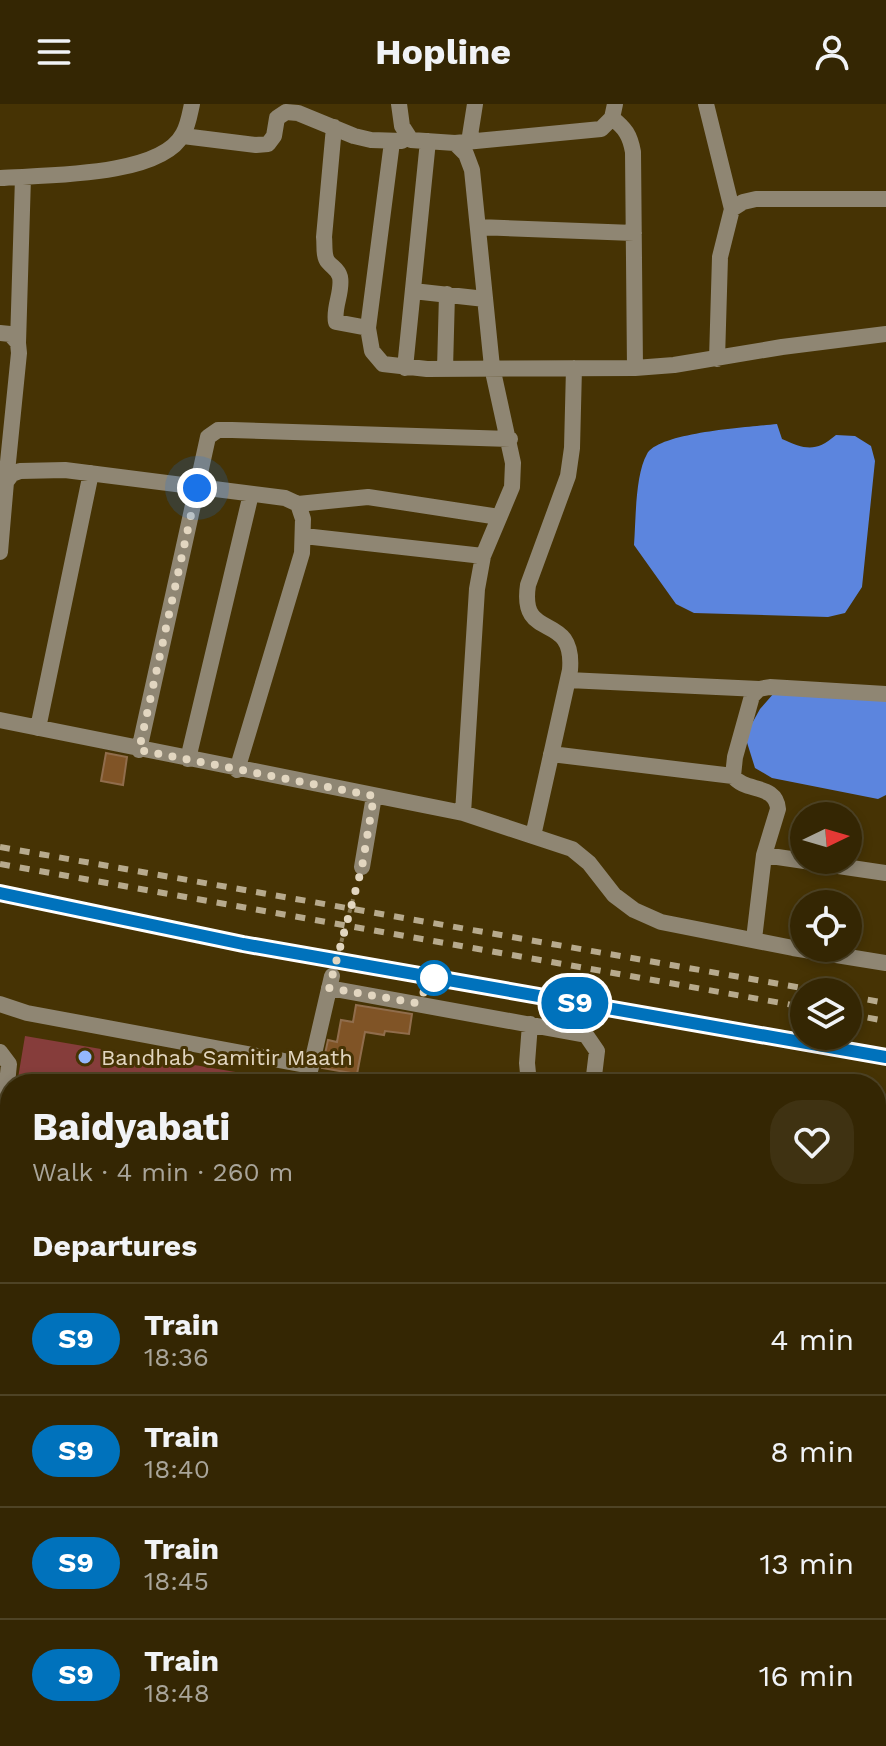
<!DOCTYPE html>
<html lang="en">
<head>
<meta charset="utf-8">
<style>
	body { margin:0; font-family:"Work Sans",sans-serif; background:#3f3212; color:#f1f3f6; height:100vh; display:flex; flex-direction:column; font-size:30px; white-space:nowrap }
	* { box-sizing:border-box; margin:0 }
	p { font-size:26px; color:#a9a59a }
	.icon { flex:none; width:44px; height:44px; fill:none; stroke:currentColor; stroke-width:2; stroke-linecap:round; stroke-linejoin:round }
	.map { position:relative; flex:1; overflow:hidden }
	.panel { position:absolute; left:0px; top:970px; width:886px; height:672px; display:flex; flex-direction:column; background:#342603; border-radius:32px 32px 0 0; box-shadow:0 4px 12px #0003,0 0 0 2px #4e4325 }
	.panel>* { flex:none }
	.badge { padding:0 16px; border-radius:26px; font-size:28px; line-height:52px }
	.needle { width:52px; rotate:85deg }
	.tools { position:absolute; left:790px; top:698px; display:grid; gap:16px }
	.tools a { display:grid; place-items:center; width:72px; height:72px; border-radius:50%; background:#342603; box-shadow:0 4px 12px #0003,0 0 0 2px #4e4325; font-size:40px }
	.you { position:absolute; width:40px; height:40px; margin:-20px; border:6px solid #fff; border-radius:50%; background:#1a73e8; box-shadow:0 0 0 12px #1a73e833 }
	.map>.badge { position:absolute; translate:-50% -50%; box-shadow:0 0 0 4px #fff }
	h2 { padding:0 32px; font-size:30px; line-height:72px }
	.round { display:grid; place-items:center; flex:none; width:84px; height:84px; border-radius:32px; background:#3f3212 }
	.headline { display:flex; align-items:center; justify-content:space-between; height:136px; padding:0 32px }
	h1 { font-size:38px; font-weight:700; line-height:60px }
	ul { padding:0; list-style:none }
	li { display:flex; align-items:center; gap:24px; height:112px; padding:0 32px; border-top:2px solid #4e4325 }
	li div { flex:1 }
	li b { display:block; font-size:30px }
	li em { font-style:normal }
	li .badge { min-width:88px; font-weight:700; text-align:center }
	header { display:flex; justify-content:space-between; align-items:center; height:104px; padding:0 32px; background:#342603; font-size:36px; font-weight:700 }
	.map>svg:first-child { display:block }
</style>
</head>
<body>
<header><svg class="icon" aria-label="menu" viewBox="0 0 24 24"><path d="M4 6h16M4 12h16M4 18h16"/></svg>Hopline<svg class="icon" aria-label="person" viewBox="0 0 24 24"><circle cx="12" cy="8" r="4"/><path d="M4 21q1-7 8-7t8 7"/></svg></header>
<div class="map">
<svg width="886" height="1642" viewBox="0 0 886 1642">
	<rect width="100%" height="100%" fill="#463304"/>
	<path fill="#863d3b" d="M25 932 271 974 270 980H17Z
		M876 988 886 990V1594L876 1591V1178H884L876 1113Z"/>
	<path fill="#5c85de" d="M777 320 782 335C805 345 815 349 836 331L855 332 871 342 875 357 862 483 845 509 828 513 694 509 676 500 634 441C636 416 635 371 647 350 659 328 751 323 777 320Z
		M774 589 886 596V691L878 695 772 674 755 664 745 632 760 605Z
		M876 1404V1420L886 1427V1501L876 1499Z"/>
	<path fill="#805426" stroke="#906d4c" stroke-width="2" d="M106 649 127 653 123 681 101 677Z
		M356 901 412 910 409 930 385 927 384 931 365 928 357 970 322 964 328 936 337 938 341 916 353 918Z"/>
	<g fill="none" stroke-linecap="round" stroke-linejoin="round">
		<path stroke="#897954" stroke-width="4" stroke-dasharray="4 6" stroke-linecap="butt" d="M336 857 357 781"/>
		<path stroke="#8f8673" stroke-width="16" d="M399 0 402 22 411 36 455 39 466 50 472 66 492 263 513 359 512 383 483 452 477 485 463 709
			M706 0 732 105
			M612 14C625 24 630 31 633 48L635 264
			M334 23 324 133C325 140 323 152 328 158 333 164 338 165 340 173 343 188 333 203 336 218L368 224
			M183 32 256 41 268 40 274 32 277 14 286 8 298 9 354 32 371 36 402 37
			M392 38 368 224 372 247 383 260 427 265 635 264 674 261 782 243 886 230
			M469 38 475 0
			M455 39 601 25 612 14 615 0
			M0 74C44 71 161 73 183 30 188 22 190 9 192 0
			M478 123 634 129
			M413 187 485 195
			M0 229 10 230 18 239 19 249 6 378
			M18 239 23 73
			M717 255 720 153 732 105 743 98 756 95H886
			M405 264 428 37
			M445 265 447 190
			M298 400 368 393 499 413
			M304 432 483 452
			M0 448 6 378 12 370 20 367 65 366 285 394 298 400 303 415 302 449 237 666
			M568 576 759 585
			M0 616 463 709 572 745 589 759 614 791 634 806 661 818 793 844 886 859
			M38 624 91 369
			M139 646 208 333 218 326H232L510 335
			M551 650 733 672
			M188 655 251 390
			M533 732 570 566C575 505 519 540 528 481L568 372 572 344 574 264
			M764 751 886 769
			M362 763 374 692
			M754 835 764 751 778 705C776 679 745 689 733 672L735 653 752 592 759 585 770 583 886 590
			M329 884 586 931 597 947 593 980
			M0 900 27 909 311 962
			M0 948 9 960 0 1049
			M307 980 332 872
			M529 980 527 959 530 920
			M876 1078H880
			M0 1191 5 1149
			M113 1632 114 1642
			M170 1632V1642
			M11 1642 12 1632
			M316 1642 317 1632
			M408 1642 409 1632
			M634 1642 637 1632"/>
		<path stroke="#b7aa8d" stroke-width="6" stroke-dasharray="10 10" stroke-linecap="butt" d="M0 743 825 888
			M0 760 804 903
			M0 789 243 840 886 953
			M848 892 886 899
			M848 910 886 917"/>
	</g>
	<g fill="none" stroke-linecap="round" stroke-linejoin="round">
		<g stroke="#fff" stroke-width="18">
			<path id="line" d="M0 789 243 840 886 953"/>
		</g>
		<use href="#line" stroke="#0072bc" stroke-width="12"/>
		<path stroke="#e2d6c0" stroke-width="8" stroke-dasharray="0 14.4" d="M197 384 139 646 374 692 362 763 329 884 416 899 434 874"/>
	</g>
	<circle fill="#fff" stroke="#0072bc" stroke-width="4" cx="434" cy="874" r="16"/>
	<circle fill="#94b7fd" stroke="#463304" stroke-width="3" cx="85" cy="953" r="8"/>
	<g text-anchor="middle" dominant-baseline="central" stroke-width="6" stroke-linejoin="round" paint-order="stroke">
		<g font-size="22" fill="#e2d6c0" stroke="#463304" text-anchor="start">
			<text x="101" y="953">Bandhab Samitir Maath</text>
		</g>
	</g>
</svg>
<div class="tools">
<a><svg class="needle" viewBox="-14 -14 28 28"><path d="M0-13l5 13h-10z" fill="#e53935"/><path d="M0 13l5-13h-10z" fill="#a9a59a"/></svg></a>
<a><svg class="icon" aria-label="locate" viewBox="0 0 24 24"><circle cx="12" cy="12" r="6"/><path d="M12 2v4M12 18v4M2 12h4M18 12h4"/></svg></a>
<a><svg class="icon" aria-label="layers" viewBox="0 0 24 24"><path d="M12 4l9 5-9 5-9-5zM3 14l9 5 9-5"/></svg></a>
</div>
<div class="you" style="left:197px;top:384px"></div>
<b class="badge" style="left:575px;top:899px;background:#0072bc;color:#fff">S9</b>
<section class="panel">
<div class="headline"><div><h1>Baidyabati</h1><p>Walk · 4 min · 260 m</p></div><a class="round"><svg class="icon" aria-label="heart" viewBox="0 0 24 24"><path d="M12 20l-8-8c-3-5 5-10 8-4 3-6 11-1 8 4z"/></svg></a></div>
<h2>Departures</h2>
<ul>
<li><span class="badge" style="background:#0072bc;color:#fff">S9</span><div><b>Train</b><p>18:36</p></div><em>4 min</em></li>
<li><span class="badge" style="background:#0072bc;color:#fff">S9</span><div><b>Train</b><p>18:40</p></div><em>8 min</em></li>
<li><span class="badge" style="background:#0072bc;color:#fff">S9</span><div><b>Train</b><p>18:45</p></div><em>13 min</em></li>
<li><span class="badge" style="background:#0072bc;color:#fff">S9</span><div><b>Train</b><p>18:48</p></div><em>16 min</em></li>
</ul>
</section>
</div>
</body>
</html>
